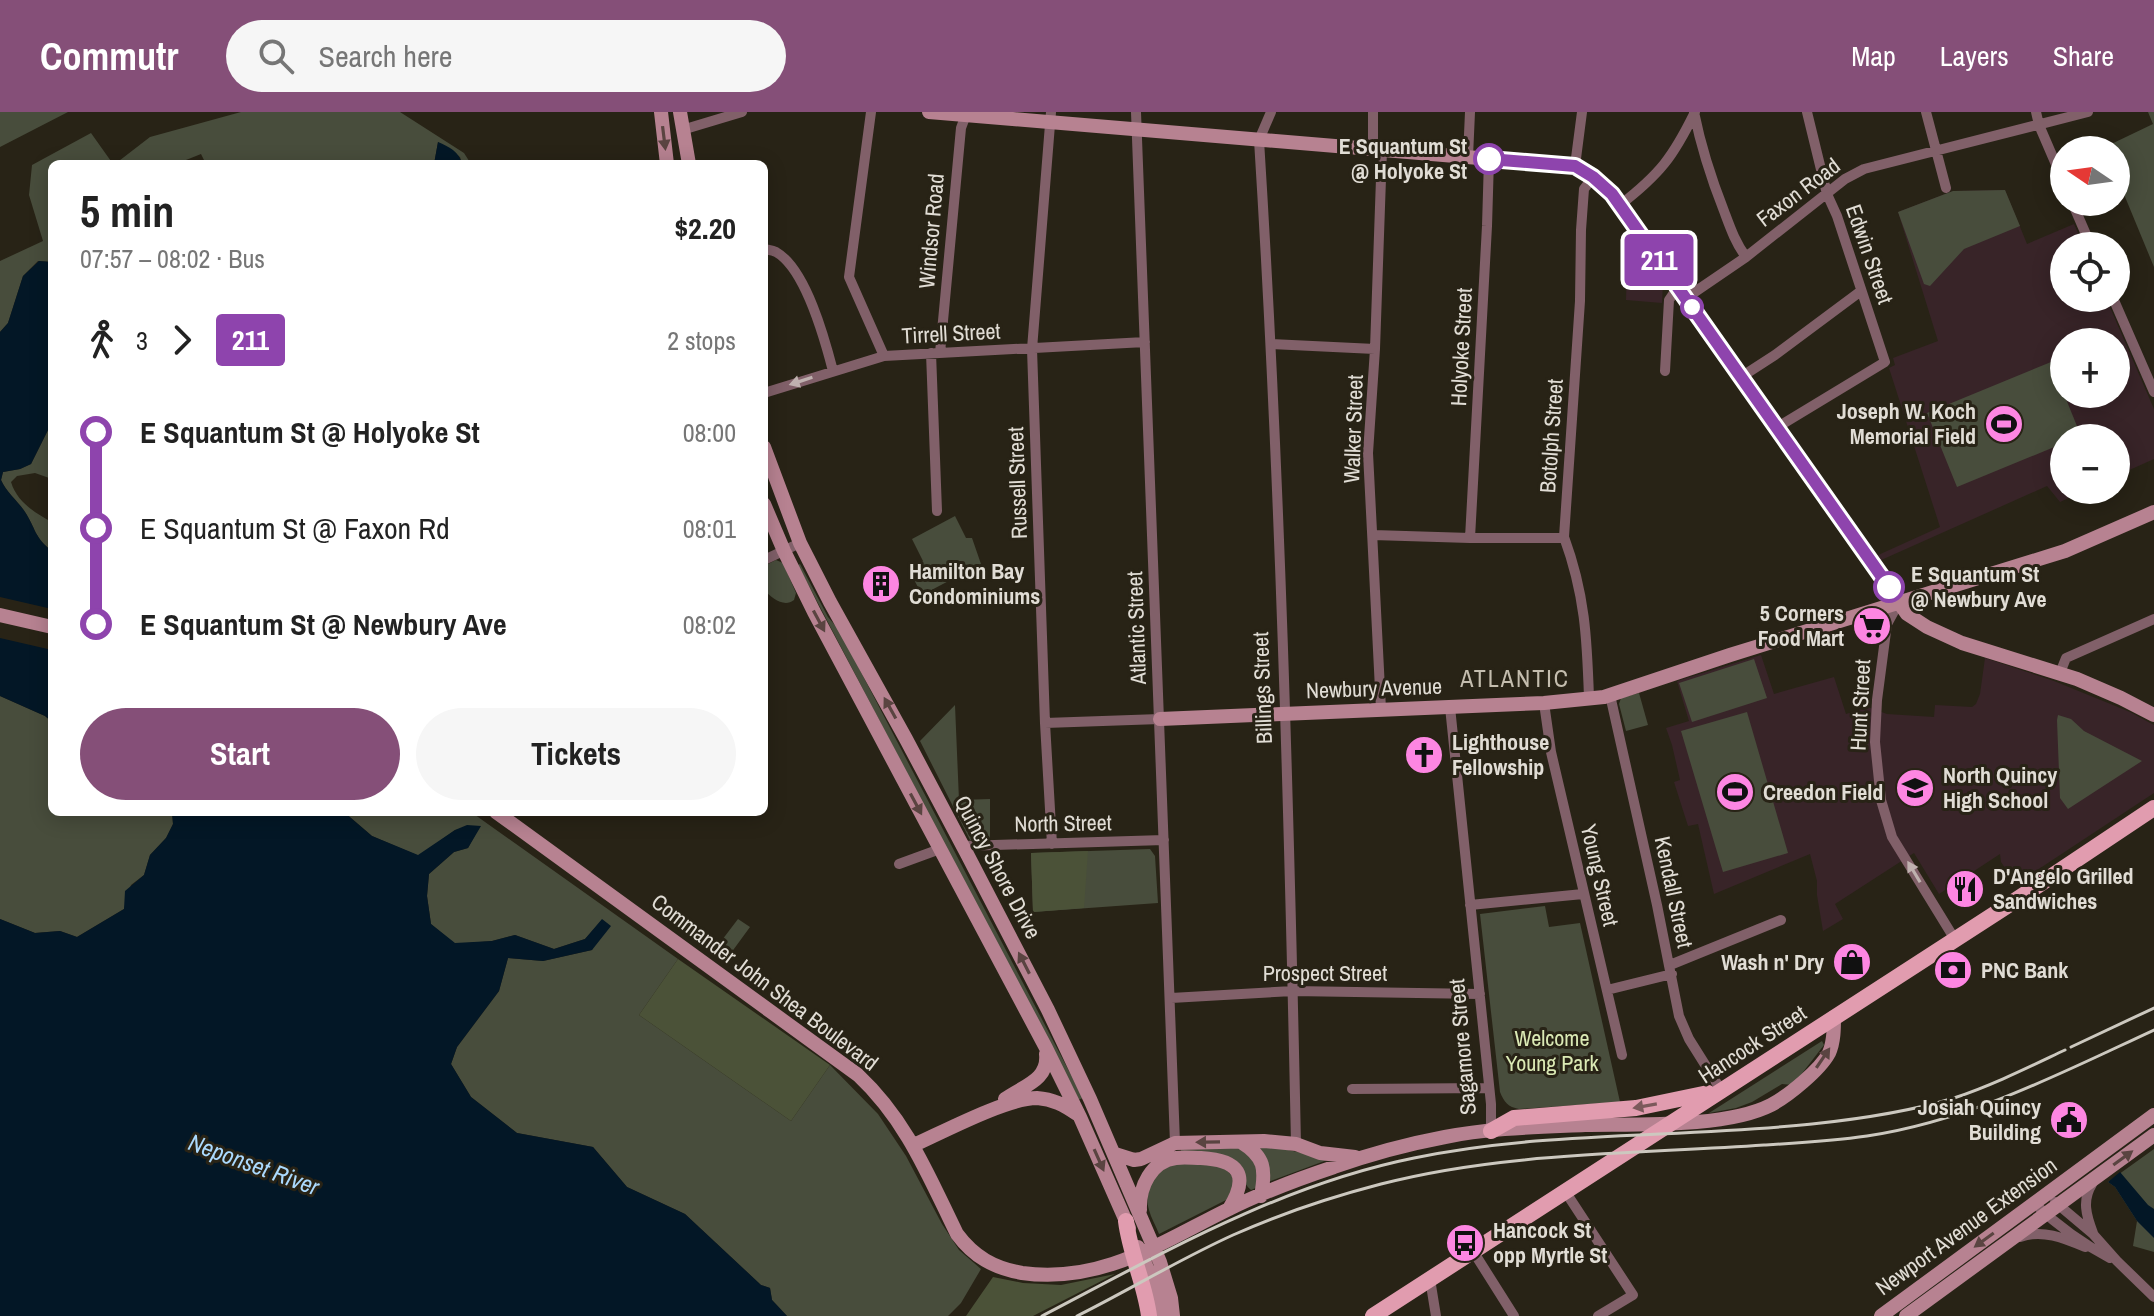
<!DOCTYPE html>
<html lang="en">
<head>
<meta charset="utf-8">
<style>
	body { margin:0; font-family:"Archivo Narrow",sans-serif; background:#f6f6f6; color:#222; height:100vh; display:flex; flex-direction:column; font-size:30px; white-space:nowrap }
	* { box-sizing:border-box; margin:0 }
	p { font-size:26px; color:#767676 }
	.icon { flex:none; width:44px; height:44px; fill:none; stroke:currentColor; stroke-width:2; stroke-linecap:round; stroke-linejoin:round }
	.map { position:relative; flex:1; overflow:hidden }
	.side { position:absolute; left:48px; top:48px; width:720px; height:656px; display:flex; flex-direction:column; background:#fff; border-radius:12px; box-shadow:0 4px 20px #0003 }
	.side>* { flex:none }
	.badge { padding:0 16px; border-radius:6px; font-size:28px; line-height:52px }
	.needle { width:52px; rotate:283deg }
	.tools { position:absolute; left:2050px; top:24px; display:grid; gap:16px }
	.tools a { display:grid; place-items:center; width:80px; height:80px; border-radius:50%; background:#fff; box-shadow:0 4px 20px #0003; font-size:40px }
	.map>.badge { position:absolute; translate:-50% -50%; box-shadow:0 0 0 4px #fff }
	.legs { display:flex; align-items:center; gap:12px; height:88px; padding:0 32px; font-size:26px }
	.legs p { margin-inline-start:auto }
	.head { display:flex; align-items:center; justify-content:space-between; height:136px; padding:0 32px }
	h1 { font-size:44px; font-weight:700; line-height:60px }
	.primary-button { display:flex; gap:16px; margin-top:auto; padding:16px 32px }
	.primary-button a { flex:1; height:92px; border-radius:48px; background:#854f78; color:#fff; font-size:32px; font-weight:700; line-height:92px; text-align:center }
	.primary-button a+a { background:#f6f6f6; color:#222 }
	ul { padding:0 32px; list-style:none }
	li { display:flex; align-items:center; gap:28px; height:96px; font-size:30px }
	li i { display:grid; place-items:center; width:12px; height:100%; margin:0 10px; background:currentColor }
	li i::after { content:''; width:20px; height:20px; margin:-10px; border:6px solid; border-radius:50%; background:#fff }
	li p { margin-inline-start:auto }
	li:first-child i { background:linear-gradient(#0000 50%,currentColor 0) }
	li:last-child i { background:linear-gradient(currentColor 50%,#0000 0) }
	header { display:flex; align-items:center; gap:48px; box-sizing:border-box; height:112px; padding:0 40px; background:#854f78; color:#fff }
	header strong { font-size:38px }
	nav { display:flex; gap:44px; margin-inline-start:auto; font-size:28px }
	.search { width:560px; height:72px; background:#f6f6f6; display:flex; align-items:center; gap:20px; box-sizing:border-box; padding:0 28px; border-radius:44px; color:#767676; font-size:30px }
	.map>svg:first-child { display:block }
</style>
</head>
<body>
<header>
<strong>Commutr</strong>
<div class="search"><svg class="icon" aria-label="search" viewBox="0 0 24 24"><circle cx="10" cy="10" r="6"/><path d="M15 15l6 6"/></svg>Search here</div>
<nav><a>Map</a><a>Layers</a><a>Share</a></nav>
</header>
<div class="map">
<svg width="2154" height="1204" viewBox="0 0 2154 1204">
	<rect width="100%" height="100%" fill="#282316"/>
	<path fill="#382428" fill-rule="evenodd" d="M2005 78 2027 132 2074 112 2084 134H2064V186H2106L2154 297V347L2116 364V326H2064V378H2086L2060 390 2047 374 1879 449 1876 444 1940 415 1889 256 1895 253 1893 246 1938 229 1898 100 1953 79ZM2064 230H2116V282H2064Z
		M1628 123 1663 171 1662 191 1626 188Z
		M1761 543 1774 582 1834 565 1846 602 1868 595 1887 602 1934 605 1935 593 1972 595 1976 592 1980 582 1985 546 2054 569 2130 600 2154 613V681L2016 772 2001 750 2000 742 1939 782 1914 741 1835 792 1843 807 1823 819 1817 783V769L1810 742 1714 782 1698 712 1688 714 1674 670 1680 668 1672 633 1666 616 1689 609 1677 569Z"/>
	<path fill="#484d3c" d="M0 0H68L0 35Z
		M241 0H400L464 41 471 52H462L460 45 438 30 434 52H397L394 50 392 52H206L201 42 186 48 187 52H115L150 25Z
		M2148 0H2154V155L2116 63V38H2106L2105 35 2153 12Z
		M91 21 113 52H52V150L38 149 23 164 8 211 0 220V149L43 129 29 83 32 53Z
		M2005 78 2020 114 1964 137 1930 174 1924 172 1898 100 1953 79Z
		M2051 250 2081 324 2064 326V331L1957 375 1927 301Z
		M52 310V367L35 361 17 364 11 370C17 390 35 401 52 410V439C34 425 36 417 25 400 18 389 6 380 1 368L3 360 20 357 31 352Z
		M955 404 966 426H972L981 452 922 483 910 460 923 449 912 427Z
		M776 448 783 451 796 481 794 488C784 496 772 486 764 478V454Z
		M800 452 828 505 839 518 1083 986 1078 988 798 453Z
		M1754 547 1767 586 1692 610 1679 571Z
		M1639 581 1648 613 1626 619 1619 592 1621 586Z
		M0 584 45 604 52 610V700H172L173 712 166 726 150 743 144 763 131 773 124 797 77 825 60 819 35 821 0 807Z
		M955 593 959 688 990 687V728H970L920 629Z
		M1747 600 1788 741 1723 760 1681 619Z
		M2058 603 2071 607 2084 619 2142 649 2068 697 2060 686 2057 608Z
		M344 700H471L678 847 639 903 791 1009 830 953 878 1002 906 1044 942 1112 959 1138 981 1157 961 1191 948 1204H787L772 1188 770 1176 761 1173 685 1102 627 1075 593 1035 517 1021 471 985 451 952 457 935 499 879 508 846 543 849 592 838 602 808 585 827 554 837 515 823 492 829 455 832 431 812 427 784 429 762 454 740 468 736 480 714 455 718 419 744 372 724Z
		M1150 737 1155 744 1158 791 1033 800 1031 741Z
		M1545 794 1549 815 1580 811 1620 990 1519 997C1508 995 1504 990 1500 980L1480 802Z
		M738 807 750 815 731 841 719 832Z
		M1822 929 1824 933 1793 973 1782 972 1752 990 1736 996 1709 1001Z
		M1257 1035 1279 1036 1330 1047 1268 1070Z
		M1239 1036 1258 1051V1075L1251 1078C1242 1071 1244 1063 1239 1054 1230 1037 1197 1042 1181 1041V1037Z
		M2154 1037V1140L2133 1134 2137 1109 2115 1075 2108 1070Z
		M1179 1050 1221 1052 1233 1065 1234 1074 1228 1087 1159 1122C1156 1114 1151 1106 1149 1098 1142 1075 1159 1055 1179 1050Z"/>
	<path fill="#4b5238" d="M1088 739 1084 796 1033 800 1031 741Z
		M678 847 830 953 791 1009 639 903Z
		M1115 1162 1033 1204H966L993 1165 1023 1171 1061 1173Z"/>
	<path fill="#031726" d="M438 30C449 35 459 39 462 52H434Z
		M39 149 52 150V310L31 352 20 357 3 360 1 368C6 380 18 389 25 400 36 417 34 425 52 439V497L0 485V220L8 211 23 164Z
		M0 526 52 538V610L45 604 0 584Z
		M172 700H344L372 724 418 743 455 718 467 713 481 714 468 736 454 740 429 762 427 784 431 812 455 831 492 829 515 823 554 837 585 827 602 807 611 814 592 838 543 849 508 846 499 879 457 935 451 952 471 985 517 1021 593 1035 627 1075 685 1102 761 1173 770 1176 772 1188 787 1204H0V807L35 821 60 819 77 825 124 797 125 779 144 763 150 743 166 726 173 712Z
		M2120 1060 2148 1093 2154 1097V1126L2137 1109 2115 1075 2108 1070Z"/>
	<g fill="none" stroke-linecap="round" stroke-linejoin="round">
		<path stroke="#816069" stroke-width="10" d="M871 0 849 165 884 244
			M1051 0 1032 237 1045 611 1052 732
			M1136 0 1175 1031
			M1271 0 1259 28C1280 362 1289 697 1296 1032
			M1694 0C1701 35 1711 66 1724 99 1730 115 1735 130 1746 145
			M1926 0 1946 76
			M2036 0 2039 13 2064 71
			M682 18 742 0
			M1373 37V0
			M1468 45 1470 0
			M1575 54 1582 0
			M2072 90 2091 134
			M1620 93C1660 62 1673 45 1695 0
			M764 137C768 138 772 138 776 140 806 157 825 228 833 259
			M1686 186 1746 145 1845 67 1864 57 2088 0
			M2113 186 2154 280
			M1271 232 1375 237
			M931 241 937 399
			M940 241 961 16 967 0
			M1665 259 1669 188 1678 175
			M1741 265 1775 243 1861 179
			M764 281 884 244 1145 230
			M1776 316 1885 250 1837 104 1827 82 1807 0
			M1373 423 1470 426H1564
			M1470 426 1487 114 1489 47
			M764 448 800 431
			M1899 490 1887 512 1877 588 1875 630 1881 688 1892 725 1954 826
			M2060 561 2066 546 2154 507
			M1610 583 1657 793 1679 904 1689 927 1721 978
			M1589 586C1587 526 1585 482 1564 425L1580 189 1581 118 1584 77 1593 65
			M1544 591 1551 640 1622 943
			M1450 595 1491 992V1019
			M1381 597 1368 341 1375 237 1382 38
			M1045 611 1160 607
			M963 734 1164 728
			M899 752 940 737
			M1470 793 1583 782
			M1670 853 1781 808
			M1607 878 1672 862
			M1171 886 1293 879 1480 882
			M1352 977 1489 976
			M2092 1072C2082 1088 2086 1103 2093 1121
			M1565 1079 1633 1183 1598 1204
			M2055 1090 2093 1122 2117 1149 2154 1185
			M2034 1091C2056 1112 2083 1132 2110 1146
			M2020 1125C2042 1117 2064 1126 2085 1135
			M1473 1139 1514 1204
			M1430 1167 1436 1204"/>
		<path stroke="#b78291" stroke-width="14" d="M661 0 667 52
			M680 0 689 52
			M929 0 1575 54 1593 65 1616 87 1907 502 1927 515 1962 531 2077 567 2121 586 2154 603
			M764 335 800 431 830 490 906 627 967 742 1048 898 1090 987 1160 1150 1171 1186 1173 1204
			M764 392 784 439 814 500 1046 936 1080 1005 1129 1116
			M0 503 52 515
			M1160 607 1544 591 1604 585 1730 543 2065 439 2154 400
			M496 700 858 963C907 1009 928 1063 957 1122 974 1145 994 1156 1022 1161 1101 1172 1160 1131 1227 1098 1261 1081 1298 1067 1334 1055 1370 1042 1408 1032 1445 1025 1488 1016 1541 1015 1585 1013 1636 1012 1726 1016 1771 993 1788 984 1820 958 1829 941 1834 930 1834 916 1834 905
			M1005 987C1023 974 1049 968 1046 942
			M1241 1030C1265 1045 1266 1057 1261 1084
			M914 1033C943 1020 1007 986 1037 986 1053 987 1064 993 1077 1002
			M1115 1042 1134 1048 1141 1047 1175 1031 1264 1029 1296 1032 1320 1041 1355 1045
			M1140 1098C1139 1075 1151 1049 1176 1046 1184 1045 1193 1046 1201 1046 1239 1048 1250 1063 1229 1097
			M1138 1135 1154 1172 1161 1204
			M1881 1204 2154 1003
			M1906 1204 2154 1023"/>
		<path stroke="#e19caf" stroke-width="16" d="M1491 1019 1514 1006 1636 996 1708 981
			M1126 1109C1130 1142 1145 1172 1149 1204
			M1373 1204 2010 792 2154 696"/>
		<path stroke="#ccc8bf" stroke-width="3" d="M2071 935 2154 896
			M1042 1204C1161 1142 1280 1073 1414 1046 1543 1019 1681 1026 1812 1012 1860 1007 1908 1000 1954 986 1993 973 2029 955 2065 938
			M1077 1204C1129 1178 1180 1147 1233 1123 1280 1102 1331 1085 1381 1072 1505 1040 1637 1042 1764 1033 1798 1031 1833 1029 1867 1024 1969 1009 2061 961 2154 918"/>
	</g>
	<defs><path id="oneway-solid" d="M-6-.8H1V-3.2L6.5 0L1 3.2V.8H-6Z" transform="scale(2)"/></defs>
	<g fill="#5a4441">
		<use href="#oneway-solid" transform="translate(664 26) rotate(83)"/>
		<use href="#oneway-solid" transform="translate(819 509) rotate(62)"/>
		<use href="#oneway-solid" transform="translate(890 596) rotate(-119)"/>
		<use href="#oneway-solid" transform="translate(916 692) rotate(62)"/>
		<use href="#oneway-solid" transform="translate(1024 851) rotate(-117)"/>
		<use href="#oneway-solid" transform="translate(1823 946) rotate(-56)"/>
		<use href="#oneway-solid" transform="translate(1208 1030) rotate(179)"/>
		<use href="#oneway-solid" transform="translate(2123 1046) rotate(-36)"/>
		<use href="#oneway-solid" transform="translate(1099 1048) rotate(66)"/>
		<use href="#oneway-solid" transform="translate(1984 1128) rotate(144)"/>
	</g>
	<g fill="#bfb1af">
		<use href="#oneway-solid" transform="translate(801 269) rotate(162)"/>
		<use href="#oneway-solid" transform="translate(1914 760) rotate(-121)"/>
	</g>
	<use fill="#7b595b" href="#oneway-solid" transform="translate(1645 994) rotate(170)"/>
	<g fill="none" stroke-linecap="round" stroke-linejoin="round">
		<g stroke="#fff" stroke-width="18">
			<path id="line-1" d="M1489 47 1575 54 1593 65 1612 82 1889 475"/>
		</g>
		<use href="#line-1" stroke="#8e44ad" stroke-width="12"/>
	</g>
	<defs>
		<g id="stadium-disc" transform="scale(2)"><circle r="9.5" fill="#fd86e2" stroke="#282316"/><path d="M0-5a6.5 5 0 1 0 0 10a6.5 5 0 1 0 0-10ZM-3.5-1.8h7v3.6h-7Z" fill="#111"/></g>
		<g id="building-disc" transform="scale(2)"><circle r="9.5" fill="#fd86e2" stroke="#282316"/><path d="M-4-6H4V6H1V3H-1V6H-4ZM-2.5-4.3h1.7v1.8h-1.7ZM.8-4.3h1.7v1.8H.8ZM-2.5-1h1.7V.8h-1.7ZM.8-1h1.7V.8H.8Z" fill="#111"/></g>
		<g id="supermarket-disc" transform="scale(2)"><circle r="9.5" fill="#fd86e2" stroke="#282316"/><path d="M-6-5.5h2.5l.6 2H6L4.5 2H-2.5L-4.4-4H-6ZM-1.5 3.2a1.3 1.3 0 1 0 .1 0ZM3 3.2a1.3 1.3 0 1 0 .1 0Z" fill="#111"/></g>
		<g id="church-disc" transform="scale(2)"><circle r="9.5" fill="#fd86e2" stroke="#282316"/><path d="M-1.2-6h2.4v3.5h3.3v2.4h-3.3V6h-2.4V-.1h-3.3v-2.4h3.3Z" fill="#111"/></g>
		<g id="school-disc" transform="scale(2)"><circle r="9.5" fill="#fd86e2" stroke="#282316"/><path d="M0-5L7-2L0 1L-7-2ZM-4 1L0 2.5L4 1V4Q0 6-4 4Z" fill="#111"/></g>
		<g id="restaurant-disc" transform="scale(2)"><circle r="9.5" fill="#fd86e2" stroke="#282316"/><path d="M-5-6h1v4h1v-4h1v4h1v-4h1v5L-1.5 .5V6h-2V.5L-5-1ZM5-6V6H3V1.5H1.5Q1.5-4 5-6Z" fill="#111"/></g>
		<g id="shop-disc" transform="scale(2)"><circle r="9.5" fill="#fd86e2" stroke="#282316"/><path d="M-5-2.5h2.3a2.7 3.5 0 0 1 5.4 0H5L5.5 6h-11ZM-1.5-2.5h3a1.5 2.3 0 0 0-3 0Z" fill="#111"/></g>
		<g id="bank-disc" transform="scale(2)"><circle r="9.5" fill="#fd86e2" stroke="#282316"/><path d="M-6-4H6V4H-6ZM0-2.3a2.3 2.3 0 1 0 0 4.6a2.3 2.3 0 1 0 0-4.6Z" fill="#111"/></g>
		<g id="civic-disc" transform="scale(2)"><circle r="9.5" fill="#fd86e2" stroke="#282316"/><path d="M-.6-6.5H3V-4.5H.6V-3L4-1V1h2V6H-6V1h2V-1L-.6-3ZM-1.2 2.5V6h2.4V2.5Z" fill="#111"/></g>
		<g id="bus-disc" transform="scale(2)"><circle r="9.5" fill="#fd86e2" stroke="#282316"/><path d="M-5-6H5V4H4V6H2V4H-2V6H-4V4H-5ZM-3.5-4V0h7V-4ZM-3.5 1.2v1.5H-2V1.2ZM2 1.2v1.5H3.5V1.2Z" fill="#111"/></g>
	</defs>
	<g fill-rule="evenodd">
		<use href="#stadium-disc" x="2004" y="312"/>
		<use href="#building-disc" x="881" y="472"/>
		<use href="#supermarket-disc" x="1872" y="514"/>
		<use href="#church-disc" x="1424" y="643"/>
		<use href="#school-disc" x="1915" y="676"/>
		<use href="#stadium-disc" x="1735" y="680"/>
		<use href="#restaurant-disc" x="1965" y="777"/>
		<use href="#shop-disc" x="1852" y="850"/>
		<use href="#bank-disc" x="1953" y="858"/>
		<use href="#civic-disc" x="2069" y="1008"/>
		<use href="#bus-disc" x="1465" y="1131"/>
	</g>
	<g fill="#fff" stroke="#8e44ad" stroke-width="4">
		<circle cx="1489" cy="47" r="14"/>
		<circle cx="1692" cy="195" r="10"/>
		<circle cx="1889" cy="475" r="14"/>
	</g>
	<g text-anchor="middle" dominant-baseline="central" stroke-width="6" stroke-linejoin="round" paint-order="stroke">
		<g font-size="22" font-weight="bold" fill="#e1ddd5" stroke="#282316" text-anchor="end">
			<text x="1467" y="34">E Squantum St<tspan x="1467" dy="25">@ Holyoke St</tspan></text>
			<text x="1911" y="462" text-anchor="start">E Squantum St<tspan x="1911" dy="25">@ Newbury Ave</tspan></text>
		</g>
		<g font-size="22" fill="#e1ddd5" stroke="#282316">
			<text transform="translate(1798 80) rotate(-37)">Faxon Road</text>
			<text transform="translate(931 119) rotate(-85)">Windsor Road</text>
			<text transform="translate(1870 142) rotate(71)">Edwin Street</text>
			<text transform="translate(951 221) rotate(-3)">Tirrell Street</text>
			<text transform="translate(1461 235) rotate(-87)">Holyoke Street</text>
			<text transform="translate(1353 317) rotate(-88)">Walker Street</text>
			<text transform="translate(1551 324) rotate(-86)">Botolph Street</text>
			<text transform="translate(1017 371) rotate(-92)">Russell Street</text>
			<text transform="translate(1136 516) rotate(-92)">Atlantic Street</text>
			<text transform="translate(1262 576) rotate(-92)">Billings Street</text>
			<text transform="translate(1374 576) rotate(-2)">Newbury Avenue</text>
			<text transform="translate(1860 593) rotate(-87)">Hunt Street</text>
			<text transform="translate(1063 711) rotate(-1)">North Street</text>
			<text transform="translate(998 755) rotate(62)">Quincy Shore Drive</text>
			<text transform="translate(1600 763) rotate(77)">Young Street</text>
			<text transform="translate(1674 780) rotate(78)">Kendall Street</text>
			<text x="1325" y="861">Prospect Street</text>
			<text transform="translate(765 870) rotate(37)">Commander John Shea Boulevard</text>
			<text transform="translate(1752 932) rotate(-33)">Hancock Street</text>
			<text transform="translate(1462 935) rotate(-95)">Sagamore Street</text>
			<text transform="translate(1966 1114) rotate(-36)">Newport Avenue Extension</text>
		</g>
		<g font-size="22" font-weight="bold" fill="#e1ddd5" stroke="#282316" text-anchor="start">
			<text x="1976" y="299" text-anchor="end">Joseph W. Koch<tspan x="1976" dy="25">Memorial Field</tspan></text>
			<text x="909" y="459">Hamilton Bay<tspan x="909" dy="25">Condominiums</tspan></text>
			<text x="1844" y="501" text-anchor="end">5 Corners<tspan x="1844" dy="25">Food Mart</tspan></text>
			<text x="1452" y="630">Lighthouse<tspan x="1452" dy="25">Fellowship</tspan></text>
			<text x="1943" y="663">North Quincy<tspan x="1943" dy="25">High School</tspan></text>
			<text x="1763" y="680">Creedon Field</text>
			<text x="1993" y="764">D'Angelo Grilled<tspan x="1993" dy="25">Sandwiches</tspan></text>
			<text x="1824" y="850" text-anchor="end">Wash n' Dry</text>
			<text x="1981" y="858">PNC Bank</text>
			<text x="2041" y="995" text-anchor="end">Josiah Quincy<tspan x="2041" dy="25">Building</tspan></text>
			<text x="1493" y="1118">Hancock St<tspan x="1493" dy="25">opp Myrtle St</tspan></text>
		</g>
		<g font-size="22" fill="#dbeab5" stroke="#282316">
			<text x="1552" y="926">Welcome<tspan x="1552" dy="25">Young Park</tspan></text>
		</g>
		<g font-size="24" letter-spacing="2" fill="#c4bdae" stroke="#282316">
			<text x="1515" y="566">ATLANTIC</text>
		</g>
		<g font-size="24" font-style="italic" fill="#abdafe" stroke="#282316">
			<text transform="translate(254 1052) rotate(20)">Neponset River</text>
		</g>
	</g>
</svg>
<div class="tools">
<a><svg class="needle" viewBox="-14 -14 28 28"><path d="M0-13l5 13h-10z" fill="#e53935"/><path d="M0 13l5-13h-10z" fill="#767676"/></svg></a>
<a><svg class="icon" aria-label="locate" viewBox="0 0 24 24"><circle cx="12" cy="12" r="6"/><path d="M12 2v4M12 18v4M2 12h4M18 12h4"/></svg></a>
<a>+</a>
<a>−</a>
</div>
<b class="badge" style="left:1659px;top:148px;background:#8e44ad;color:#fff">211</b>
<section class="side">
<div class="head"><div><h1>5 min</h1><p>07:57 – 08:02 · Bus</p></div><b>$2.20</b></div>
<div class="legs"><svg class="icon" aria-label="walk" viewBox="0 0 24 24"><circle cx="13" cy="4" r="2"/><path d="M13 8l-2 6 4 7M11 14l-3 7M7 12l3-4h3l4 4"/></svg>3<svg class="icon" aria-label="forward" viewBox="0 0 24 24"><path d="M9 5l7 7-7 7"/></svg><b class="badge" style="background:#8e44ad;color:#fff">211</b><p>2 stops</p></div>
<ul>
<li><i style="color:#8e44ad"></i><b>E Squantum St @ Holyoke St</b><p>08:00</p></li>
<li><i style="color:#8e44ad"></i><span>E Squantum St @ Faxon Rd</span><p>08:01</p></li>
<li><i style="color:#8e44ad"></i><b>E Squantum St @ Newbury Ave</b><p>08:02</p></li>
</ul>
<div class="primary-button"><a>Start</a><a>Tickets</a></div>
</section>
</div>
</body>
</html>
